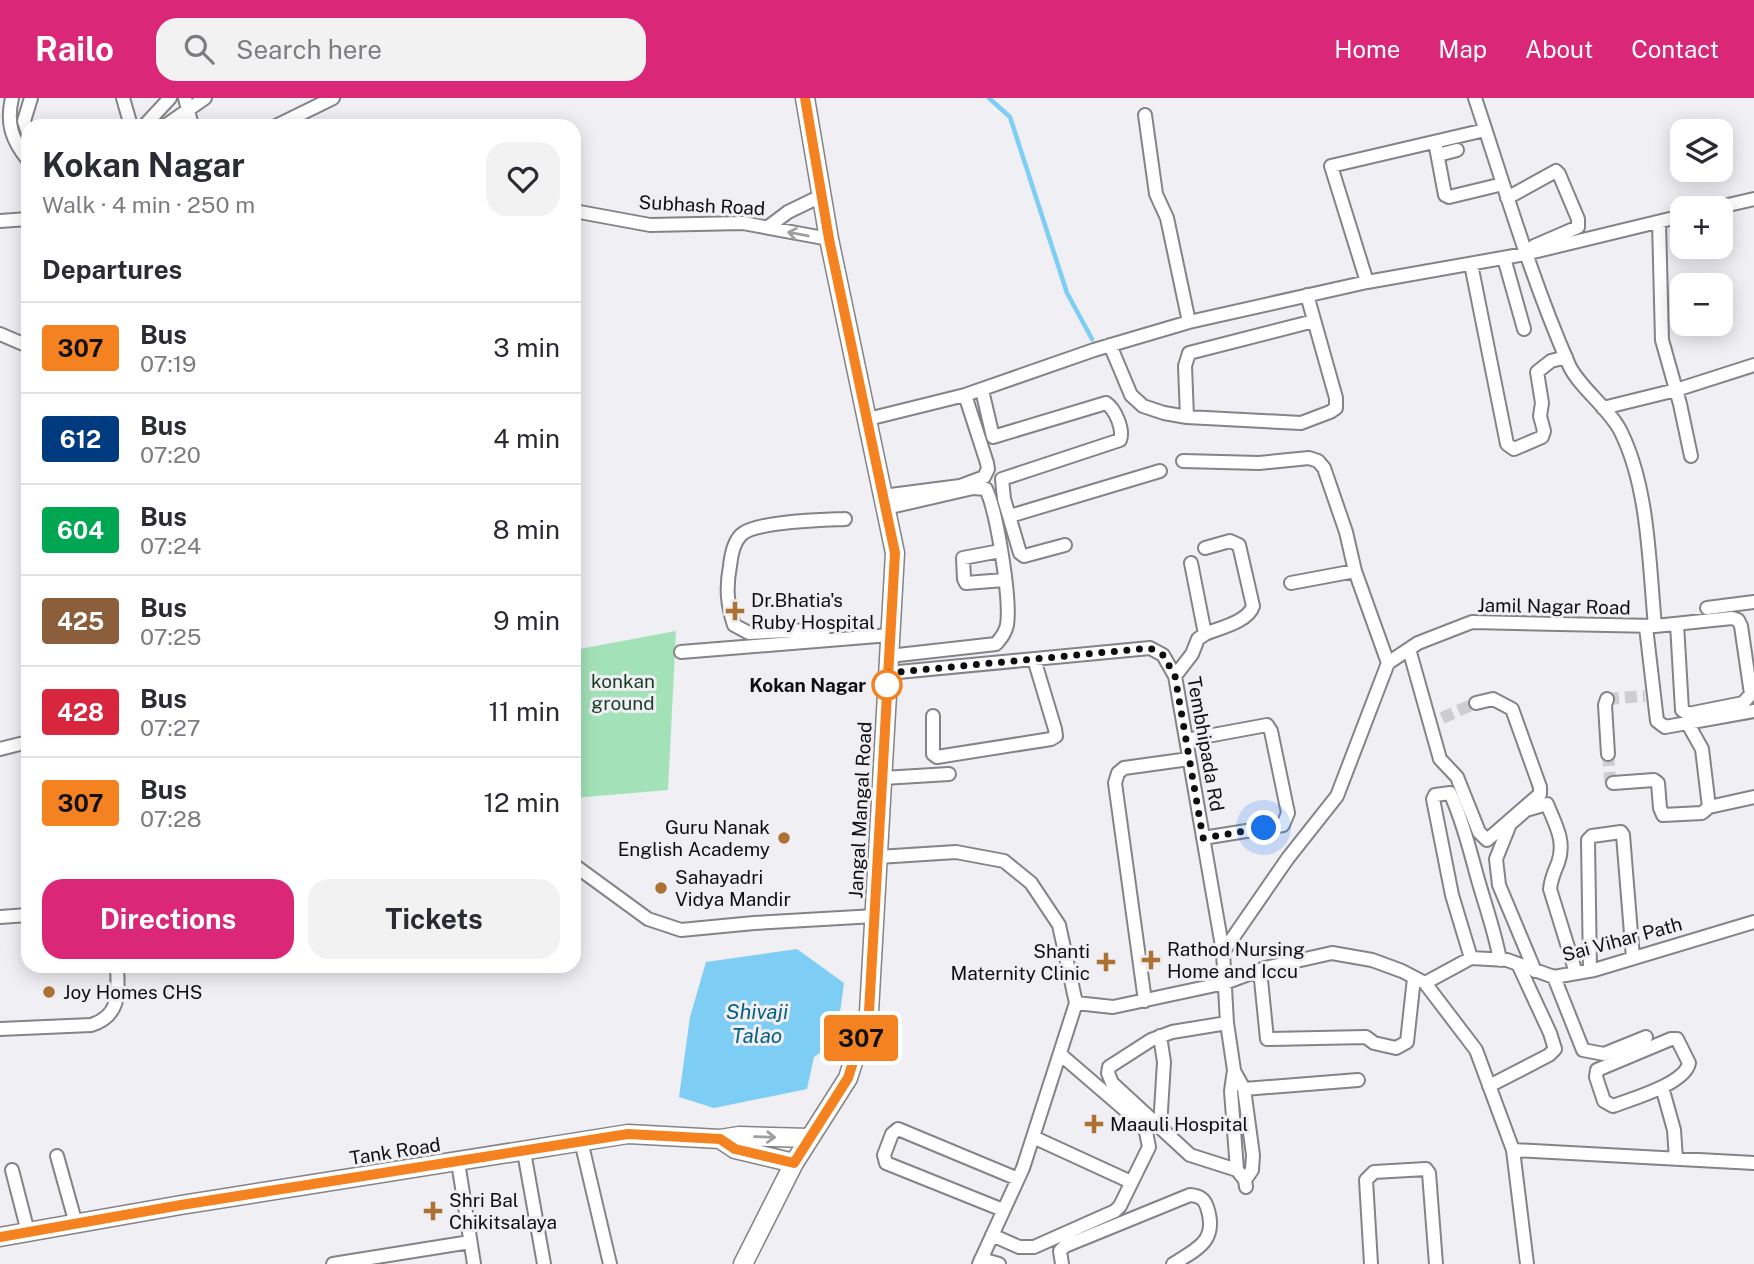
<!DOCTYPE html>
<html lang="en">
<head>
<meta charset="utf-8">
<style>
	body { margin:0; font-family:"Public Sans",sans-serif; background:#f2f2f3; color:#2b2b33; height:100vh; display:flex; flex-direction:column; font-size:26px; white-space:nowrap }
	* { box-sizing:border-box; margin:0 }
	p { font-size:23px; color:#7c7c81 }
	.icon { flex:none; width:38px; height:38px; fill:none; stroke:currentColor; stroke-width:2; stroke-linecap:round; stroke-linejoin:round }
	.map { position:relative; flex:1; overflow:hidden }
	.side { position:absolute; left:21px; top:21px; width:560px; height:854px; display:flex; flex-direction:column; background:#fff; border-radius:21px; box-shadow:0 4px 18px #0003 }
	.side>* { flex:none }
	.badge { padding:0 14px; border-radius:5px; font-size:24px; line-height:46px }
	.buttons { position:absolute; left:1670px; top:21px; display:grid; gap:14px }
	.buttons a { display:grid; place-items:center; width:63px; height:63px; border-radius:14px; background:#fff; box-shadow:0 4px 18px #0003; font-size:35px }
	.you { position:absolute; width:35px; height:35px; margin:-18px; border:5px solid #fff; border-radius:50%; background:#1a73e8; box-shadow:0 0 0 10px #1a73e833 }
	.map>.badge { position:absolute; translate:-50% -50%; box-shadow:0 0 0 4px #fff }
	h2 { padding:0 21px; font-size:26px; line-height:63px }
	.round { display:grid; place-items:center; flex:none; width:74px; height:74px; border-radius:21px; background:#f2f2f3 }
	.overview { display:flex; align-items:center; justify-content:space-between; height:119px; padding:0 21px }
	h1 { font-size:33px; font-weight:700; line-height:52px }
	.cta { display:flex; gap:14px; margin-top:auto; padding:14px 21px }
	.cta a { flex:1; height:80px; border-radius:21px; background:#db2777; color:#fff; font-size:28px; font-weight:700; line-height:80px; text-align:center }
	.cta a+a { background:#f2f2f3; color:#2b2b33 }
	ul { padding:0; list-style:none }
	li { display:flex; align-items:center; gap:21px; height:91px; padding:0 21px; border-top:2px solid #e1e1e2 }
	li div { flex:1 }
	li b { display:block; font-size:26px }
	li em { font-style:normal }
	li .badge { min-width:77px; font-weight:700; text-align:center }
	header { display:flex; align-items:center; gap:42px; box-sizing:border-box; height:98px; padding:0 35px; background:#db2777; color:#fff }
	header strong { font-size:33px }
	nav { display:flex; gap:38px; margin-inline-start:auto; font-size:24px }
	.search { width:490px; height:63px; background:#f2f2f3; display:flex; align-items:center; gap:18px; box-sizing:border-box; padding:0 24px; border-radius:21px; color:#7c7c81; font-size:26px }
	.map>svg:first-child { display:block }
</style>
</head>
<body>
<header>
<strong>Railo</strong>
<div class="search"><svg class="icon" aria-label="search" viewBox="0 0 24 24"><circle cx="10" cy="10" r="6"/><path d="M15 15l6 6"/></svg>Search here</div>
<nav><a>Home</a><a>Map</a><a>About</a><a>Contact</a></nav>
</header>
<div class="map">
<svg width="1754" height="1166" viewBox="0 0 1754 1166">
	<rect width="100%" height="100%" fill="#efeff4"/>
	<path fill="#a3e2b8" d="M676 533 668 692 574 700V552Z"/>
	<path fill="#7ecdf4" d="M797 851 844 885 836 944 814 959 807 991 714 1010 679 999 690 919 706 864Z"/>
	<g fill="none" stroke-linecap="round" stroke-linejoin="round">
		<path stroke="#7ecdf4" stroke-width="4.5" d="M989 0 1010 19 1067 195 1092 241"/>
		<path stroke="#cdcdd2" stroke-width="12" stroke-dasharray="12 6" stroke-linecap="butt" d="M1607 601 1645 598
			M1442 620 1476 605
			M1608 656 1610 682 1613 685"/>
		<g stroke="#838388" stroke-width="16">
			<path id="street" d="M12 0C6 26 12 42 28 62
				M123 0 131 28
				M185 0 192 28
				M1145 17 1156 96 1167 120 1189 224
				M144 28 170 0
				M165 28 205 0
				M276 28 333 0
				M28 35 24 23 31 0
				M1435 44 1445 97 1449 99 1503 86
				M1438 57 1457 52
				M1507 100 1556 73 1559 76 1578 121V129L1534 148
				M1715 110 1754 101
				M574 113 650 127 743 125 829 141
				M0 123 28 121
				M1659 124 1662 242 1680 306 1691 358
				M768 129 788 114 821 98
				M1504 160 1524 231
				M1471 166 1507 346 1514 351 1542 339 1544 333 1540 318 1542 305 1537 274 1551 263 1566 259
				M1367 184 1331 68 1485 32
				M0 236 28 248
				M1110 247 1131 297 1143 308 1164 315 1187 319 1301 325 1330 314 1336 310V300L1307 197
				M982 292 993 339 1106 305C1115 311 1124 331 1120 342L1002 381 1004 401 1020 455 1024 458 1065 447
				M1603 310 1676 292 1754 267
				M1187 319 1185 268 1189 255 1314 223
				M868 321 965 297 1094 252 1189 224 1367 184 1525 156 1682 118
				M1183 363 1259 365 1309 360 1318 363 1324 370 1346 434 1355 473
				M883 398 960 388 984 379 988 371 987 365 965 297
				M886 410 973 390 986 391C997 414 1011 502 1007 527 1005 536 1001 540 996 546L889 558
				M1010 418 1160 373
				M1000 453 963 460 964 481 966 485 1004 482
				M1291 485 1355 473 1388 565
				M1707 510 1754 504
				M1655 528 1732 520 1738 522 1741 528 1751 596 1743 605 1688 616 1682 612 1677 526
				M1646 529 1657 623 1665 629 1754 613
				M809 532 825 531
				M1205 536C1219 530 1248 524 1253 508L1239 447 1230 443 1205 450
				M809 542V532L749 535 734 527C727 506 726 489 730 468 731 458 734 444 741 437 755 423 824 422 845 421
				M1409 551 1440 661 1457 679 1479 734 1487 742 1540 696V689L1512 611 1493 601 1476 605
				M681 554 890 537
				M888 575 1150 550 1163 557 1175 578 1223 854
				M1175 578 1192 556 1198 541 1205 536 1191 465
				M1607 601 1605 607 1608 656
				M933 618V656L937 659 1051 641 1056 638 1055 631 1034 561
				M1688 626 1702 651 1709 709
				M1186 642 1267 627 1271 633 1288 715 1283 727 1203 740
				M0 651 28 644
				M883 680 949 676
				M1613 685 1654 682 1658 685 1660 710 1663 717 1702 715 1709 709 1754 699
				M878 759 956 754 1004 763 1031 785 1059 827 1076 905 1023 1070 979 1166
				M574 767 648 821 681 832 754 825 875 818
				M0 819 28 817
				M1471 860 1452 797 1433 701 1435 697 1450 695C1461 718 1467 742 1474 767 1482 799 1494 829 1500 862
				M1260 872 1267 941 1366 939 1374 945 1396 950 1407 944 1414 880
				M1590 872 1588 742 1592 738 1621 734 1623 737 1633 860
				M1535 873 1499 787 1496 761 1510 726 1526 712 1547 706C1555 726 1566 743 1558 765 1554 774 1551 781 1550 791L1576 875
				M1554 879 1583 952 1604 956 1646 939
				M1425 885 1471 860 1507 862 1554 879 1594 872 1754 824
				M1145 903 1115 685 1118 675 1124 670 1189 661
				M1076 905 1113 909 1225 885 1265 870 1332 855 1372 862 1402 873 1425 885 1476 952 1513 1052 1527 1166
				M1227 925 1172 934 1151 942 1109 969 1108 975 1112 985 1190 1057 1237 1072
				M0 931 91 927C121 918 118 894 117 868
				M1671 941H1677L1689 965C1685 986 1631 1001 1613 1008L1604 1003 1596 979 1597 972Z
				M1234 973 1244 991 1253 1057 1252 1072 1245 1082
				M1489 988 1549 957 1555 951 1550 935 1518 866
				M1662 989 1674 1032 1676 1061
				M1244 991 1358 982
				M1160 1029 1164 964 1160 938
				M1033 1039 1131 1084
				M581 1043 610 1166
				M1513 1052 1754 1065
				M524 1054 544 1166
				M57 1058 76 1126
				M458 1064 474 1166
				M12 1072 28 1134
				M1246 1089 1245 1082 1237 1072 1231 993 1234 972 1227 925 1223 854 1288 760 1337 698 1388 565 1418 545 1472 524 1655 528C1649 466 1649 391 1621 334 1610 311 1578 288 1569 267 1531 180 1505 90 1475 0
				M1003 1112 886 1065 884 1057 892 1036 898 1031 1018 1081
				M992 1137 1019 1149H1034L1115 1113 1120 1108 1149 1049 1146 1034 1139 1024 1060 956
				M981 1161 999 1166
				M333 1166 470 1144
				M1062 1166 1060 1153 1065 1148 1190 1097C1199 1098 1204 1100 1207 1109 1218 1142 1199 1150 1173 1166
				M1371 1166 1366 1082 1374 1074 1426 1071 1429 1075 1436 1166"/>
		</g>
		<g stroke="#838388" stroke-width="21">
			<path id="secondary" d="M720 1041 739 1038 810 1040
				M0 1139 181 1107 628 1036 720 1041 735 1051 794 1065
				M743 1166 794 1065 848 980 869 914 895 455 829 141 805 0"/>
		</g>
		<use href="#street" stroke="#fff" stroke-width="12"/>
		<use href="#secondary" stroke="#fff" stroke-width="18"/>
	</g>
	<defs><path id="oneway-shaft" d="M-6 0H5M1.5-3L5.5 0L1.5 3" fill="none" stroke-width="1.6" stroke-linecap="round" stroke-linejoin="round" transform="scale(1.75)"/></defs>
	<g stroke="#9f9f9f">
		<use href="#oneway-shaft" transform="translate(798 136) rotate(-170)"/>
		<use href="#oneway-shaft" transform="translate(765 1039) rotate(2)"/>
	</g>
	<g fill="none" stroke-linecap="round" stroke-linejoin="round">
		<g stroke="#fff" stroke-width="16">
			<path id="line" d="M0 1139 181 1107 628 1036 720 1041 735 1051 794 1065 848 980 869 914 895 455 829 141 805 0"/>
		</g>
		<use href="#line" stroke="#f58220" stroke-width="10"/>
		<path stroke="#0f0f10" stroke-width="7" stroke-dasharray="0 12.6" d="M887 587 888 575 1150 550 1163 557 1175 578 1203 740 1264 730"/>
	</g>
	<g fill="#ac7133" stroke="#efeff4" stroke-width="2.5">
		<path d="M731.5 502.5h7v7h7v7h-7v7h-7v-7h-7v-7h7z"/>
		<circle cx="784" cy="740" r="7"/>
		<circle cx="661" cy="790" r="7"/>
		<path d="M1147.5 851.5h7v7h7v7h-7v7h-7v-7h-7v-7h7z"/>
		<path d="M1102.5 853.5h7v7h7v7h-7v7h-7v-7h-7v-7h7z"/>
		<circle cx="49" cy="894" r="7"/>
		<path d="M1090.5 1015.5h7v7h7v7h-7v7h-7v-7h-7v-7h7z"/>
		<path d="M429.5 1102.5h7v7h7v7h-7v7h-7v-7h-7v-7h7z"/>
	</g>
	<circle fill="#fff" stroke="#f58220" stroke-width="3.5" cx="887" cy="587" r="14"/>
	<g text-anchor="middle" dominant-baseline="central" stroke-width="6" stroke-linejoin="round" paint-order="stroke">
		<g font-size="19" fill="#0f0f10" stroke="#efeff4">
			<text transform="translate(702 107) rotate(3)">Subhash Road</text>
			<text transform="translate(1554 508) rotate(1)">Jamil Nagar Road</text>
			<text transform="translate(1206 646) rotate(80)">Tembhipada Rd</text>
			<text transform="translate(860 712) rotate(-87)">Jangal Mangal Road</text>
			<text transform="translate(1622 841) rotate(-15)">Sai Vihar Path</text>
			<text transform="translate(395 1053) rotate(-9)">Tank Road</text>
		</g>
		<g font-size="19" fill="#0f0f10" stroke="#efeff4" text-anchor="start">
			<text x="751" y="502">Dr.Bhatia's<tspan x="751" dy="22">Ruby Hospital</tspan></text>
			<text x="770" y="729" text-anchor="end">Guru Nanak<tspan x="770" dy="22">English Academy</tspan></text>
			<text x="675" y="779">Sahayadri<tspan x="675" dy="22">Vidya Mandir</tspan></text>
			<text x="1167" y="851">Rathod Nursing<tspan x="1167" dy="22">Home and Iccu</tspan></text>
			<text x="1090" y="853" text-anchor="end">Shanti<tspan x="1090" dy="22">Maternity Clinic</tspan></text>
			<text x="63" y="894">Joy Homes CHS</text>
			<text x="1110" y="1026">Maauli Hospital</text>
			<text x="449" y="1102">Shri Bal<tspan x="449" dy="22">Chikitsalaya</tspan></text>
		</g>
		<g font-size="19" fill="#193e28" stroke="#efeff4">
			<text x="623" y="583">konkan<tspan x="623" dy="22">ground</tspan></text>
		</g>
		<g font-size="19" font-weight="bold" fill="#0f0f10" stroke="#efeff4" text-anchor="end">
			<text x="866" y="587">Kokan Nagar</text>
		</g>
		<g font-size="21" font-style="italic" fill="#0a6080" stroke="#efeff4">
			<text x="757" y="913">Shivaji<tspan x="757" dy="24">Talao</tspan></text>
		</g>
	</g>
</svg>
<div class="buttons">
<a><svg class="icon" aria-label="layers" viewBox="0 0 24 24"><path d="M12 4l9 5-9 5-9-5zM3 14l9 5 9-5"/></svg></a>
<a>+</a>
<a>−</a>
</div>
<div class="you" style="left:1264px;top:730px"></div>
<b class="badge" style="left:861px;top:940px;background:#f58220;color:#111">307</b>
<section class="side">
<div class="overview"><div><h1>Kokan Nagar</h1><p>Walk · 4 min · 250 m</p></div><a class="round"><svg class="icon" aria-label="heart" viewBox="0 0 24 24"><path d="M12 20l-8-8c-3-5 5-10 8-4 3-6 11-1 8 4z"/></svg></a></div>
<h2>Departures</h2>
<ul>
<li><span class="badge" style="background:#f58220;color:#111">307</span><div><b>Bus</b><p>07:19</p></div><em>3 min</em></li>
<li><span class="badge" style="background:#003b80;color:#fff">612</span><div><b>Bus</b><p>07:20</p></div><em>4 min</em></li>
<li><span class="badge" style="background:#00a651;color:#fff">604</span><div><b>Bus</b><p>07:24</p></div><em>8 min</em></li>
<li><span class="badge" style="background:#8b5e3c;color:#fff">425</span><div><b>Bus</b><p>07:25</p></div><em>9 min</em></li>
<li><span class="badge" style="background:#d7263d;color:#fff">428</span><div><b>Bus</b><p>07:27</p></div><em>11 min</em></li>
<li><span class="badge" style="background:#f58220;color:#111">307</span><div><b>Bus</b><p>07:28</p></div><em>12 min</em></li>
</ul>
<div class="cta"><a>Directions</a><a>Tickets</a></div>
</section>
</div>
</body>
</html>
